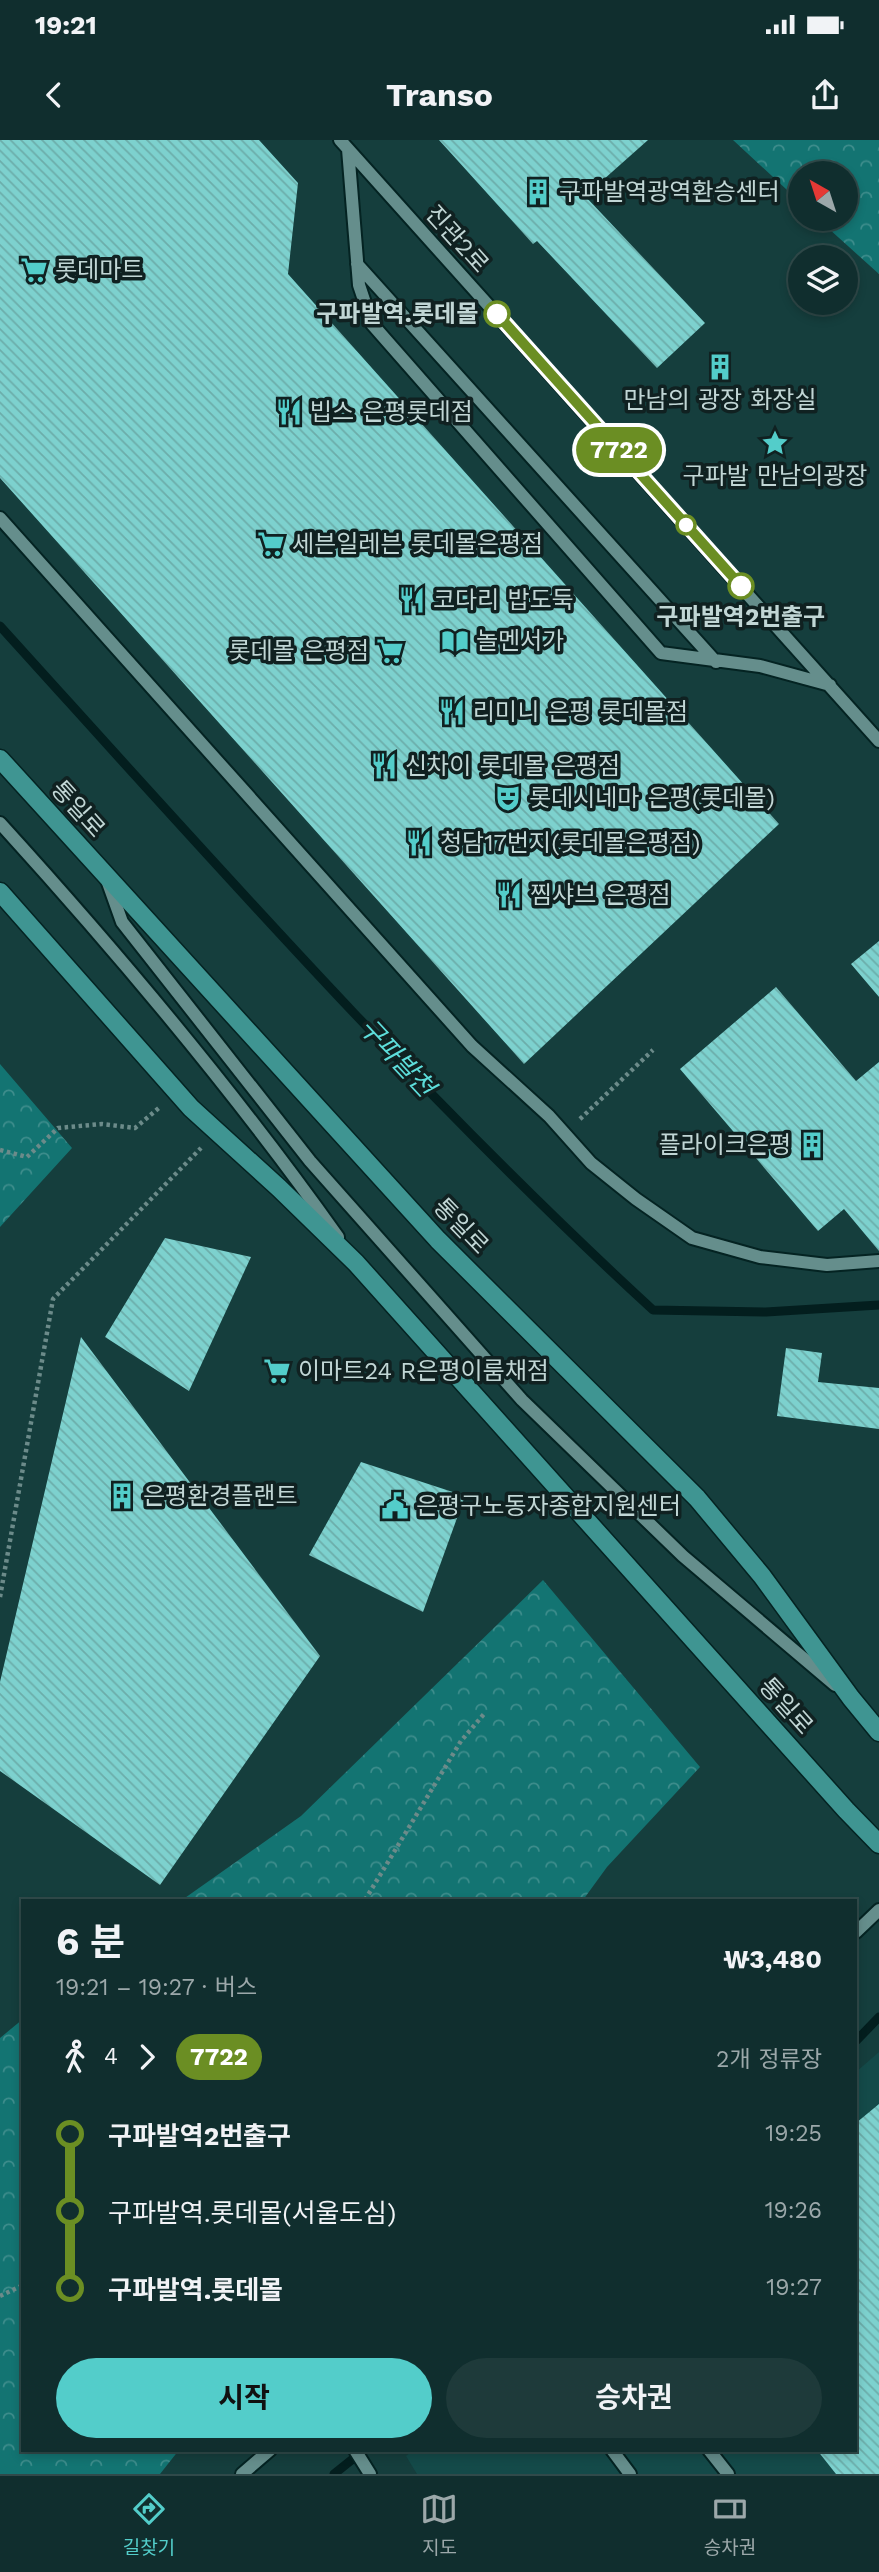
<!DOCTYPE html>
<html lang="ko">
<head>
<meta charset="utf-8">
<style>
	body { margin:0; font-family:"Work Sans","Noto Sans KR",sans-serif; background:#1e3a3a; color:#f1f3f6; height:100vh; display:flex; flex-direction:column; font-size:26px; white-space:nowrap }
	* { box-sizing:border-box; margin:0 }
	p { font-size:23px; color:#9ca8aa }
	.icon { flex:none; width:38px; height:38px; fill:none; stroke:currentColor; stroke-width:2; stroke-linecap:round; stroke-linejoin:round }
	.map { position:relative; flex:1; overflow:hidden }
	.details { position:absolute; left:21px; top:1759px; width:836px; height:553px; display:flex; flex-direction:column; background:#102e2e; border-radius:0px; box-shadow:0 4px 10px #0003,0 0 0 2px #304a4a }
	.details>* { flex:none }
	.badge { padding:0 14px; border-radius:23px; font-size:24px; line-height:46px }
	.needle { width:46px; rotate:321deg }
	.fabs { position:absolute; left:788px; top:21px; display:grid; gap:14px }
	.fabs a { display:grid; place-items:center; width:70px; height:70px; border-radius:50%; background:#102e2e; box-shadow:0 4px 10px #0003,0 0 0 2px #304a4a; font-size:35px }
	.map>.badge { position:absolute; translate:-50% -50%; box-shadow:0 0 0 4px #fff }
	.legs { display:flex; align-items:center; gap:10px; height:77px; padding:0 35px; font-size:23px }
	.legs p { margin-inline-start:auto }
	.overview { display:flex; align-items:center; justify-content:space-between; height:119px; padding:0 35px }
	h1 { font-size:38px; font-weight:700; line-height:52px }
	.button { display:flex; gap:14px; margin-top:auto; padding:14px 35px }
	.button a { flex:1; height:80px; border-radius:42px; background:#53cdca; color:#111; font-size:28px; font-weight:700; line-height:80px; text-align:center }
	.button a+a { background:#1e3a3a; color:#f1f3f6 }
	ul { padding:0 35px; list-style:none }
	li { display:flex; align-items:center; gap:24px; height:77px; font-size:26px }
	li i { display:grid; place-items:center; width:10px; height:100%; margin:0 9px; background:currentColor }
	li i::after { content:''; width:18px; height:18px; margin:-9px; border:5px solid; border-radius:50%; background:#102e2e }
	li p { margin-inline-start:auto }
	li:first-child i { background:linear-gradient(#0000 50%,currentColor 0) }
	li:last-child i { background:linear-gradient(currentColor 50%,#0000 0) }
	.status { display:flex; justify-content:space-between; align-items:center; height:49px; padding:0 35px; background:#102e2e; direction:ltr }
	.status svg { height:19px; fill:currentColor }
	header { display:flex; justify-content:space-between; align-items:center; height:91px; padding:0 35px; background:#102e2e; font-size:32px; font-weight:700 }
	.tab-bar { display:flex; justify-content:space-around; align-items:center; height:98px; border-top:2px solid #304a4a; background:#102e2e; font-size:19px; color:#9ca8aa }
	.tab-bar a { display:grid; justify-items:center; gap:4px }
	.tab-bar .selected { color:#53cdca }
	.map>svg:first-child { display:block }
</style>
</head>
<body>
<div class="status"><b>19:21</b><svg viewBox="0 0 49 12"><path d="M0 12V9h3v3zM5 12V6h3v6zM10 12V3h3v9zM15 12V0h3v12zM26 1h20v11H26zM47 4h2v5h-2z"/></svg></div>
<header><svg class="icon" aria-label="back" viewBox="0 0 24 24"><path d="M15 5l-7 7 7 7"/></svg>Transo<svg class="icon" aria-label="share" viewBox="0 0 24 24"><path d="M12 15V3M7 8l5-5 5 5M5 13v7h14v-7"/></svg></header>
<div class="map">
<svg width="879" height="2334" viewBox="0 0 879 2334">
	<defs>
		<pattern id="forest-crowns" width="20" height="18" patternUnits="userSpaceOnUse" patternTransform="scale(1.75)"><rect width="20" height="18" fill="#137472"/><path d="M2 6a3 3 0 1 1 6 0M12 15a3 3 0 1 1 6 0" fill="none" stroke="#3e8d8c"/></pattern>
		<pattern id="building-back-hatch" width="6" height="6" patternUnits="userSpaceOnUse" patternTransform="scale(1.75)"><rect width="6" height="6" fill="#7dd1ce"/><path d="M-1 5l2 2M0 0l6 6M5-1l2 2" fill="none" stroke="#6cadaa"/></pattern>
	</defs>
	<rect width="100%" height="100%" fill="#153e3d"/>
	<path fill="#144a49" d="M879 1912V2334H417L406 2316 414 2310H856V1932Z"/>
	<path fill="url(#forest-crowns)" d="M733 0H879V134L818 79H845V33H800V62Z
		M0 924 72 1008 0 1087Z
		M543 1440 700 1627 607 1727 583 1760H182L301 1676Z
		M23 1879V2310H179L160 2334H0V1898Z"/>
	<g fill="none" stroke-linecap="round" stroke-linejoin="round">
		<path stroke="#031e1e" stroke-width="9" d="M0 486C211 719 421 957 653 1170L766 1172 879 1165
			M856 1901 879 1877
			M334 2334 364 2310"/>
	</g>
	<path fill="url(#building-back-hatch)" d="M0 0H259L298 43 288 134 779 684 524 924 0 338Z
		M439 0H648L585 56 705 183 657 228 537 101 533 104Z
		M879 801V857L851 824Z
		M776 847 856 941 879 922V1111L844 1069 818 1091 680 929Z
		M165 1098 251 1117 189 1251 105 1197Z
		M81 1197 320 1516 160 1745 0 1631V1542Z
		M786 1208 822 1213 818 1242 879 1248V1289L777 1276Z
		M361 1322 465 1356 423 1472 309 1415Z
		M879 1964V2334H836L817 2310H856V1983Z"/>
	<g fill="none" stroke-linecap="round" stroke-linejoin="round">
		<g stroke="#042322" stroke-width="16">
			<path id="minor" d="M340 0 879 601
				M348 9 359 145 372 184 661 513 760 526 830 545
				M357 124 716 522
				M0 378 472 906 549 976 591 1023 636 1059 692 1098 760 1117 827 1125 879 1121
				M0 683C120 815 235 952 338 1097
				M107 740 122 782 310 1021 522 1260 683 1416 835 1545
				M856 1792 879 1770
				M355 2310 370 2334
				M612 2310 630 2334
				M709 2310 728 2334
				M242 2334 270 2310"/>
		</g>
		<g stroke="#042322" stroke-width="21">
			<path id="major" d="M0 619 438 1100 697 1358 762 1436 851 1558 879 1592
				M0 752 191 968 279 1048 356 1123 846 1670 879 1704"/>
		</g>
		<path stroke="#6c8b8a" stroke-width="4.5" stroke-dasharray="3.5 3.5" stroke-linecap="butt" d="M580 979 653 910
			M0 1010 27 1017 58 988 102 984 135 988 160 967
			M0 1457 53 1159 201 1008
			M365 1760 461 1601 484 1574
			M0 2156 23 2145"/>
		<use href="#minor" stroke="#658e8c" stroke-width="12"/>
		<use href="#major" stroke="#3f9592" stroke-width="18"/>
	</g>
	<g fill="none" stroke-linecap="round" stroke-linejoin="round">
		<g stroke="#fff" stroke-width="16">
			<path id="line-1" d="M497 174 741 446"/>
		</g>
		<use href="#line-1" stroke="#6b8e23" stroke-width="10"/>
	</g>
	<defs>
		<g id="building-bare" transform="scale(2.1)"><path d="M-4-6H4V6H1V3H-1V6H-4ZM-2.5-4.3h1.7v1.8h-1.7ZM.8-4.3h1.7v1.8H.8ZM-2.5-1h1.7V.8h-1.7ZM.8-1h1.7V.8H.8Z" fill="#53cdca" stroke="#102121" stroke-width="2.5" paint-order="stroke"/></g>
		<g id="supermarket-bare" transform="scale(2.1)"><path d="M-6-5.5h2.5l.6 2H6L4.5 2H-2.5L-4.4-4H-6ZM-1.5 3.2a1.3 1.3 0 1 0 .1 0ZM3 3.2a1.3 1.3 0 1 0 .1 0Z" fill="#53cdca" stroke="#102121" stroke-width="2.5" paint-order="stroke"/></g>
		<g id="restaurant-bare" transform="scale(2.1)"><path d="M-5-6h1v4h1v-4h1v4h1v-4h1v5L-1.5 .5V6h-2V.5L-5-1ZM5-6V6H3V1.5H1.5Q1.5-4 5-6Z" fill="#53cdca" stroke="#102121" stroke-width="2.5" paint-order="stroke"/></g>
		<g id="sight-bare" transform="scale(2.1)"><path d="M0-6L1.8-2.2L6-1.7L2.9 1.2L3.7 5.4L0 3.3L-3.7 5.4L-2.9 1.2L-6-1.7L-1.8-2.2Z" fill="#53cdca" stroke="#102121" stroke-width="2.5" paint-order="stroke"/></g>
		<g id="library-bare" transform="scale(2.1)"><path d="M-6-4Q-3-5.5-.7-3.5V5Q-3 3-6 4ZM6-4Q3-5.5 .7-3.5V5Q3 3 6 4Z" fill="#53cdca" stroke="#102121" stroke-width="2.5" paint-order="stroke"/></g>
		<g id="theatre-bare" transform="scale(2.1)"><path d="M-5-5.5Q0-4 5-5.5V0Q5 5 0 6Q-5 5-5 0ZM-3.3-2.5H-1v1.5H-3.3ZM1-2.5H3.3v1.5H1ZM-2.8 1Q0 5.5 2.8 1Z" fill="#53cdca" stroke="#102121" stroke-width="2.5" paint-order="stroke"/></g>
		<g id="civic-bare" transform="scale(2.1)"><path d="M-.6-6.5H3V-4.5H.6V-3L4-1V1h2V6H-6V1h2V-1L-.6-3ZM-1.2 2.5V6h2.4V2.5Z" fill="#53cdca" stroke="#102121" stroke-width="2.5" paint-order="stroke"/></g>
	</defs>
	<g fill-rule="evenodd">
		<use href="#building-bare" x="538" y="52"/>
		<use href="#supermarket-bare" x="34" y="130"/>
		<use href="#building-bare" x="720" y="227"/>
		<use href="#restaurant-bare" x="289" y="272"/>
		<use href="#sight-bare" x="775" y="303"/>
		<use href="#supermarket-bare" x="271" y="404"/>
		<use href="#restaurant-bare" x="412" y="460"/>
		<use href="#library-bare" x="455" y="501"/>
		<use href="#supermarket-bare" x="390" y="511"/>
		<use href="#restaurant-bare" x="452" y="572"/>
		<use href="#restaurant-bare" x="384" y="626"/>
		<use href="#theatre-bare" x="508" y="658"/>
		<use href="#restaurant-bare" x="419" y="703"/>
		<use href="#restaurant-bare" x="509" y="755"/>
		<use href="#building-bare" x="812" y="1005"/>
		<use href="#supermarket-bare" x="277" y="1231"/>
		<use href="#building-bare" x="122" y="1356"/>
		<use href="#civic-bare" x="395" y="1366"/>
	</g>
	<g fill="#fff" stroke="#6b8e23" stroke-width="3.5">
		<circle cx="497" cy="174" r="12"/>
		<circle cx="686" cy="385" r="9"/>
		<circle cx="741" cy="446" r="12"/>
	</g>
	<g text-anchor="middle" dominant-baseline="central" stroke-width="7" stroke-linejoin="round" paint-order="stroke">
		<g font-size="24" fill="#c1d6d5" stroke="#102121" text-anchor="start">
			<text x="559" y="52">구파발역광역환승센터</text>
			<text x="55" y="130">롯데마트</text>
			<text x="720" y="260" text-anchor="middle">만남의 광장 화장실</text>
			<text x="310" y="272">빕스 은평롯데점</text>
			<text x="775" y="336" text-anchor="middle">구파발 만남의광장</text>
			<text x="292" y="404">세븐일레븐 롯데몰은평점</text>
			<text x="433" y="460">코다리 밥도둑</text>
			<text x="476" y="501">놀멘서가</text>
			<text x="369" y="511" text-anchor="end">롯데몰 은평점</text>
			<text x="473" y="572">리미니 은평 롯데몰점</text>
			<text x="405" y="626">신차이 롯데몰 은평점</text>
			<text x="529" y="658">롯데시네마 은평(롯데몰)</text>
			<text x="440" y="703">청담17번지(롯데몰은평점)</text>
			<text x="530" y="755">찜샤브 은평점</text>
			<text x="791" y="1005" text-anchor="end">플라이크은평</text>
			<text x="298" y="1231">이마트24 R은평이룸채점</text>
			<text x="143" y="1356">은평환경플랜트</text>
			<text x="416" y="1366">은평구노동자종합지원센터</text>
		</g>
		<g font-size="24" fill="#c1d6d5" stroke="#102121">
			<text transform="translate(457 99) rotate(48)">진관2로</text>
			<text transform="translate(78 669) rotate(48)">통일로</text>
			<text transform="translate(461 1086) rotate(46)">통일로</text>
			<text transform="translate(786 1566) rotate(48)">통일로</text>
		</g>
		<g font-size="24" font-weight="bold" fill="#c1d6d5" stroke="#102121" text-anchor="end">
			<text x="478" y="174">구파발역.롯데몰</text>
			<text x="741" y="477" text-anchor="middle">구파발역2번출구</text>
		</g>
		<g font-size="26" font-style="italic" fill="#5dddda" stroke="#102121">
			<text transform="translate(397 917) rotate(47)">구파발천</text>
		</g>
	</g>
</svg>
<div class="fabs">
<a><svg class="needle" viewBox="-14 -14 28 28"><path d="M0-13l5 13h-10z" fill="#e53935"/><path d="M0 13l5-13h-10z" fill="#9ca8aa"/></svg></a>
<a><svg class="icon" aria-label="layers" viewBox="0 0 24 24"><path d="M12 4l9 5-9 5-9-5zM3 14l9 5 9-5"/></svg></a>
</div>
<b class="badge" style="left:619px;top:310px;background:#6b8e23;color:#fff">7722</b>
<section class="details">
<div class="overview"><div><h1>6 분</h1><p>19:21 – 19:27 · 버스</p></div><b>₩3,480</b></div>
<div class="legs"><svg class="icon" aria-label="walk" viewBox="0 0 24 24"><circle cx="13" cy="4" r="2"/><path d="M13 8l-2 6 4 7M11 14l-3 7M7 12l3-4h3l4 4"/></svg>4<svg class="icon" aria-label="forward" viewBox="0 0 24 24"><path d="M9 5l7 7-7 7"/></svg><b class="badge" style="background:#6b8e23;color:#fff">7722</b><p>2개 정류장</p></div>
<ul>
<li><i style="color:#6b8e23"></i><b>구파발역2번출구</b><p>19:25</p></li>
<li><i style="color:#6b8e23"></i><span>구파발역.롯데몰(서울도심)</span><p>19:26</p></li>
<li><i style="color:#6b8e23"></i><b>구파발역.롯데몰</b><p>19:27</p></li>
</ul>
<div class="button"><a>시작</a><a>승차권</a></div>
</section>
</div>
<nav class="tab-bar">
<a class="selected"><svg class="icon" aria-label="directions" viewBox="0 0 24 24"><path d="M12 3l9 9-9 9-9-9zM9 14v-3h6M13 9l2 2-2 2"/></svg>길찾기</a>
<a><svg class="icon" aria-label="map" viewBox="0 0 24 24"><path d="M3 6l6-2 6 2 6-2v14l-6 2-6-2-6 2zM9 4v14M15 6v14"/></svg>지도</a>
<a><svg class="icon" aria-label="tickets" viewBox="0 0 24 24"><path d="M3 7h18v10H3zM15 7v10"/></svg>승차권</a>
</nav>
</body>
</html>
